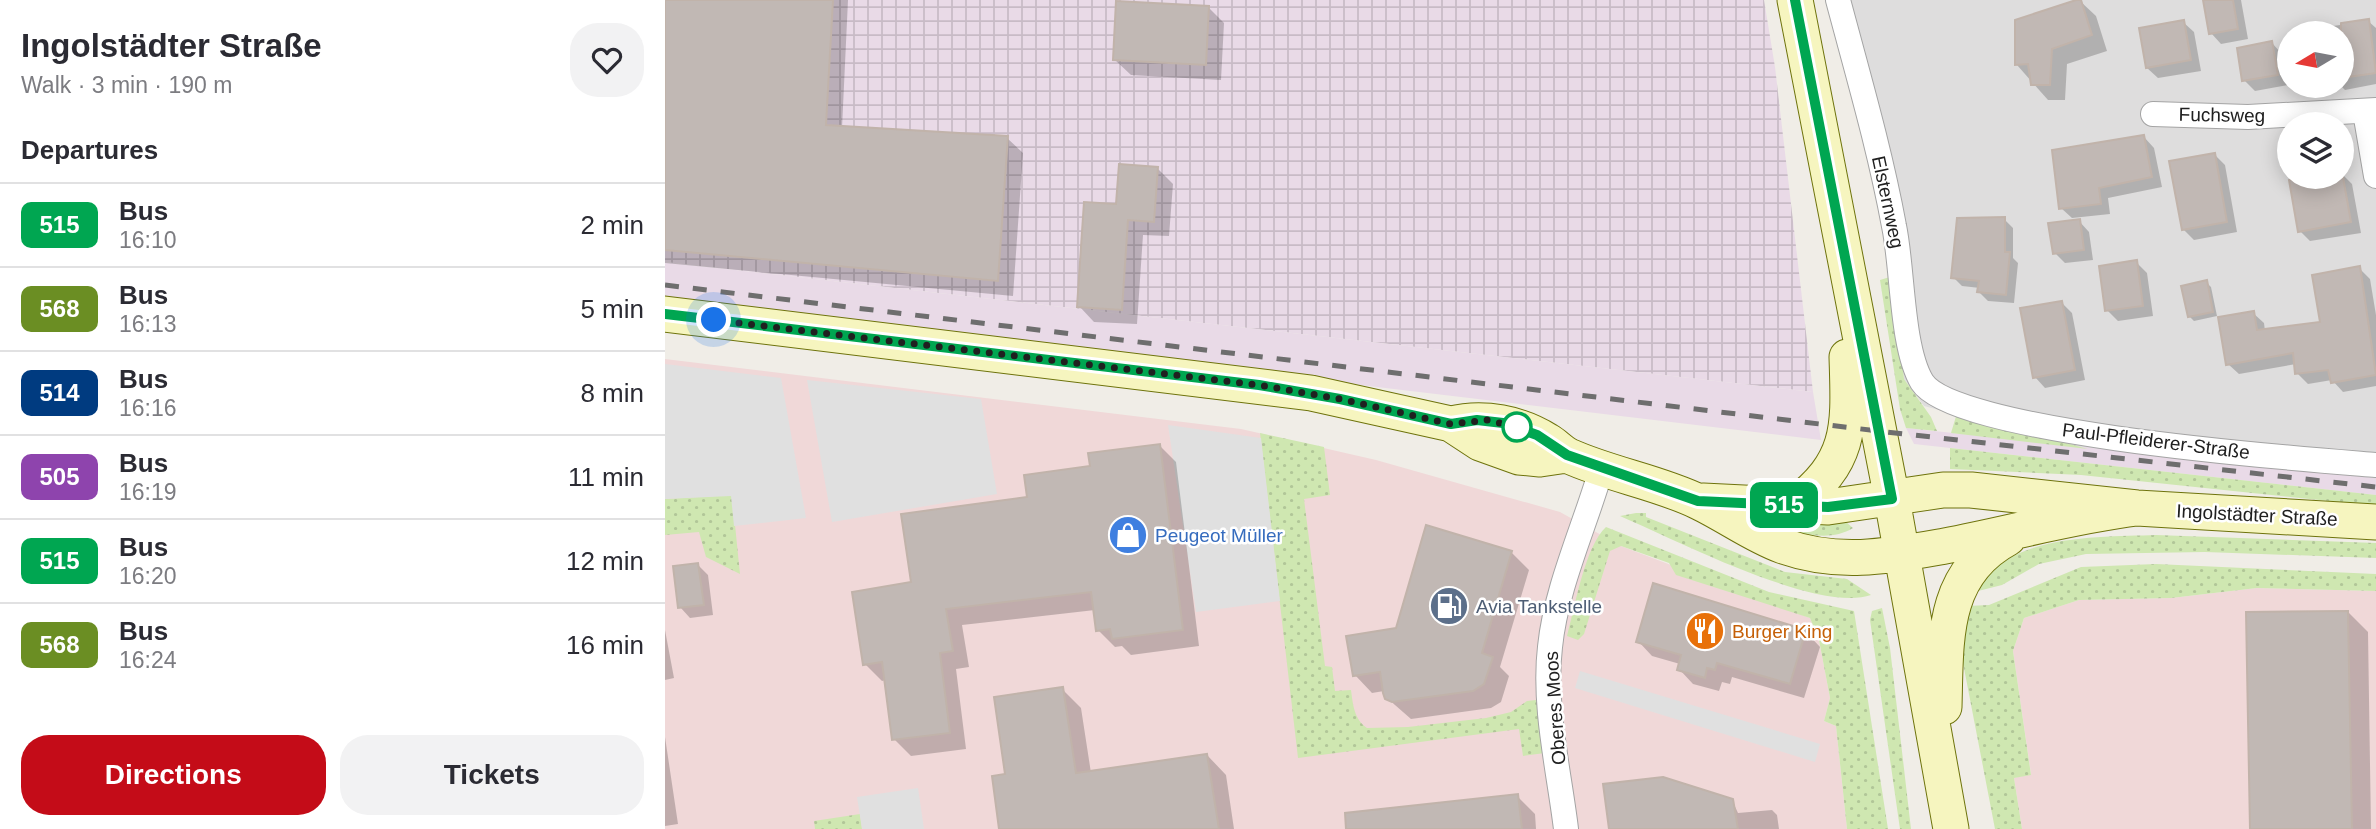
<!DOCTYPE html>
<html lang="en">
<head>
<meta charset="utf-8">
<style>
	body { margin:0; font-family:Arial,sans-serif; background:#f2f2f3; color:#2b2b33; height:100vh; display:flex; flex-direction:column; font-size:26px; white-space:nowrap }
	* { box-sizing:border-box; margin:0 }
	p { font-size:23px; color:#7c7c81 }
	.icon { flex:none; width:38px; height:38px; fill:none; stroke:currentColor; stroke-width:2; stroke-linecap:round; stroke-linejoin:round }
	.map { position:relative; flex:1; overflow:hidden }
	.sheet { display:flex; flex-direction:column; background:#fff; width:665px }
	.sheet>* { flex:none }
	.badge { padding:0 14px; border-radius:10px; font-size:24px; line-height:46px }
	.needle { width:46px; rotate:260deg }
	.controls { position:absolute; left:1612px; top:21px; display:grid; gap:14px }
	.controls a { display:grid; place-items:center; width:77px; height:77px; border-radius:50%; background:#fff; box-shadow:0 4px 18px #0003; font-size:35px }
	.you { position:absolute; width:35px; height:35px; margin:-18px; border:5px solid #fff; border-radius:50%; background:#1a73e8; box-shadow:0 0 0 10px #1a73e833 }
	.map>.badge { position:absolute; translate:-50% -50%; box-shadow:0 0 0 4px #fff }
	h2 { padding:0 21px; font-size:26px; line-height:63px }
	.round { display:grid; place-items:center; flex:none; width:74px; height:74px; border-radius:28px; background:#f2f2f3 }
	.head { display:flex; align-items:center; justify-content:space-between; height:119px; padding:0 21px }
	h1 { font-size:33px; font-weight:800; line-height:52px }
	.cta { display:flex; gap:14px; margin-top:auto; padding:14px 21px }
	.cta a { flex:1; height:80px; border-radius:28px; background:#c40c18; color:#fff; font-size:28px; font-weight:800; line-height:80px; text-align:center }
	.cta a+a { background:#f2f2f3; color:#2b2b33 }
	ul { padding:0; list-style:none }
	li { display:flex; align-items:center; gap:21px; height:84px; padding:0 21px; border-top:2px solid #e1e1e2 }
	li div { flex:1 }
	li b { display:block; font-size:26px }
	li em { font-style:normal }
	li .badge { min-width:77px; font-weight:700; text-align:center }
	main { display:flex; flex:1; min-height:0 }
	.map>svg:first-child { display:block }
</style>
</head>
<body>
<main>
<section class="sheet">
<div class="head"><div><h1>Ingolstädter Straße</h1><p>Walk · 3 min · 190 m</p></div><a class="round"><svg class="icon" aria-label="heart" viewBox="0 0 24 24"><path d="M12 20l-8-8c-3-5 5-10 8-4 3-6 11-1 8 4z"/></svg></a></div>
<h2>Departures</h2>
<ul>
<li><span class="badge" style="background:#00a651;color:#fff">515</span><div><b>Bus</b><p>16:10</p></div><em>2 min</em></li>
<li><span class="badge" style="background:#6b8e23;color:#fff">568</span><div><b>Bus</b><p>16:13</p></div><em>5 min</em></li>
<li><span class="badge" style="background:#003b80;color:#fff">514</span><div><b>Bus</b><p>16:16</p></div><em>8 min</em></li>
<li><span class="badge" style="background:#8e44ad;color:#fff">505</span><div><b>Bus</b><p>16:19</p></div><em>11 min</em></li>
<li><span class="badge" style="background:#00a651;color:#fff">515</span><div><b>Bus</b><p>16:20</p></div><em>12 min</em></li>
<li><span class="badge" style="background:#6b8e23;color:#fff">568</span><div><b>Bus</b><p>16:24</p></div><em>16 min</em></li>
</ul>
<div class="cta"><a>Directions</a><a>Tickets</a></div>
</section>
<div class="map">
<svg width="1711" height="829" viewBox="0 0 1711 829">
	<defs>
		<pattern id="industrial-grid" width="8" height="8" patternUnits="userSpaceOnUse" patternTransform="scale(1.75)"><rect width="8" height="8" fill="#e9dae7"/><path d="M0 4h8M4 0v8" fill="none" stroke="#c8bbc6"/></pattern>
		<pattern id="grass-dots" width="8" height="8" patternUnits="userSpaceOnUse" patternTransform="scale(1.75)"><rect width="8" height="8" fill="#cfe7b1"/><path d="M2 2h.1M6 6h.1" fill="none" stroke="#b1c698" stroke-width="1.8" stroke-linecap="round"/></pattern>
	</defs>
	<rect width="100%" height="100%" fill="#f0ede7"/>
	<path fill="#dedddd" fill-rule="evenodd" d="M1161 0H1711V478L1423 449 1259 406 1239 379 1226 255 1184 77ZM1624 33H1676V86H1624ZM1624 124H1676V177H1624Z"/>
	<path fill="#f0d8d8" d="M0 359 576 429 711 460 895 512 956 546 1145 618 1154 640 1165 698 1159 721 1171 726 1182 829H0Z
		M1592 588 1711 591V829H1357L1349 778 1366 774 1348 651 1359 618 1414 600 1506 598Z"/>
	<path fill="url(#industrial-grid)" d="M0 0H1099L1110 67 1148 392 0 262Z"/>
	<path fill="#e9dae7" d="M0 262 1148 392 1156 440 0 302Z
		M1241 428 1711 478V495L1249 444Z"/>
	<path fill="url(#grass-dots)" d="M1228 276 1239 379 1266 417 1272 431 1241 428 1235 409 1215 280Z
		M1292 413 1423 449 1286 433Z
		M595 433 659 447 665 495 639 499 660 666 667 667 670 691 686 690C688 705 689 719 702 728L743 727 821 718 846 712 862 701 871 700 875 705 880 753 858 756 854 729 633 758Z
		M1285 448 1711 495V506L1416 475 1285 469Z
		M67 495 75 574 41 557 34 532 0 535V499Z
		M971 513H981V517L1120 572 1182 579 1206 595C1153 614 1009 539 955 516Z
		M1105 519 1181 522 1188 528C1164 543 1130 533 1105 523Z
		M941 527 1104 592 1189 611 1223 829H1182L1171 726 1159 721 1165 698 1154 640 1145 618 1011 575 1004 563 956 546 945 551 919 634 913 640 902 636C910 607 920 546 941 527Z
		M1491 535 1711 543V558L1540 552 1421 554 1374 564 1337 585 1313 591C1339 533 1439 537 1491 535Z
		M1491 564 1711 574V591L1592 588 1506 598 1414 600 1359 618 1348 651 1366 775 1349 778 1357 829H1330L1298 663 1296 637 1302 606 1324 605 1416 567Z
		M1217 608 1225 648 1246 829H1235L1205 620 1207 611Z
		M195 814 197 829H150L149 821Z"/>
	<path fill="#e0e0e0" d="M0 364 116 378 141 518 69 526 66 496 0 499Z
		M142 380 316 399 332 494 167 522Z
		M503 425 596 438 615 601 531 612Z
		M915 671 1155 744 1150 762 910 688Z
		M253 788 259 829H197L192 797Z"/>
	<path fill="#0003" d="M0 0H183L177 128 342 138 358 153 348 296 0 263Z
		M1540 0H1576L1583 39 1556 44 1546 33Z
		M1415 1 1431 16 1442 51 1402 64 1400 100H1383L1352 65Z
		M543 7 559 23 556 80 466 75 450 60Z
		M1703 21 1711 28V84L1680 90 1676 86V33H1662L1661 27Z
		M1518 22 1529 32 1536 71 1493 78 1482 68Z
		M1607 43 1617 54 1623 85 1590 91 1579 80Z
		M1479 137 1489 148 1497 187 1443 198 1445 214 1407 218 1396 208Z
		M1550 155 1560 165 1572 232 1529 240 1518 229Z
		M492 168 508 184 504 236 478 235 472 324 429 322 414 306 453 206Z
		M1676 173 1687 184 1696 233 1645 241 1635 231 1626 182 1676 177Z
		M1339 219 1348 228V258L1353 263 1349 303 1323 301 1314 292 1315 288 1297 286 1288 277Z
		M1414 221 1424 232 1428 260 1400 263 1389 252Z
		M1471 262 1482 273 1488 316 1453 321 1442 310Z
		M1694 268 1705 279 1711 315V386L1678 392 1667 380 1643 384 1632 373 1631 364 1574 374 1563 364 1588 313 1599 323 1600 331 1657 323Z
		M1541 282 1546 287 1552 316 1529 321 1524 316Z
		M1396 302 1407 313 1420 380 1380 388 1370 377Z
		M494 445 511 462 534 646 466 655 457 646 450 647 433 630 430 610 297 625 304 667 291 669 301 749 246 756 229 739 221 680 217 681 200 664 248 584 364 499 427 467Z
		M846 552 864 570 835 667 844 676 836 702 826 708 746 719 722 698 719 691 707 693 690 675Z
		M33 565 43 575 48 615 25 618 15 607Z
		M989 585 1141 632 1155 647 1139 698 1067 677 1065 684 1057 682 1054 691 1028 684 1014 669 1015 664 987 656 973 641Z
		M1683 612 1703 632 1706 829H1586Z
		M0 630 9 678 0 680Z
		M397 689 416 708 426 773 542 755 561 775 569 829H336L342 776Z
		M0 737 13 824 0 826Z
		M852 796 870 814 871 829H693Z
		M1067 800 1073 813 1107 810 1112 815 1114 829H945Z"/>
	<path fill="#c1b8b4" stroke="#c1b3aa" stroke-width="2" d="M0 0H168L161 125 343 136 333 281 0 250Z
		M1411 0H1416L1427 35 1387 49 1385 85H1366L1363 64 1350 65V20Z
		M1538 0H1568L1573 29 1544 34Z
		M451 1 544 6 541 65 448 60Z
		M1704 19 1711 73 1676 78V23Z
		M1519 20 1526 60 1481 68 1474 28Z
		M1607 41 1613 75 1577 81 1572 48Z
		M1479 135 1487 177 1434 188 1436 204 1394 209 1387 150Z
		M1550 153 1562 222 1517 230 1504 161Z
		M454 164 493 167 489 222 463 220 457 310 412 307 419 202 451 204Z
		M1645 177H1678L1686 222 1633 232 1624 180Z
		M1340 217V252H1345L1341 295 1312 292 1314 281 1286 278 1292 218Z
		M1415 219 1419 250 1388 254 1383 223Z
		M1472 260 1478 306 1440 311 1434 266Z
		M1695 266 1711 375 1666 383 1663 370 1630 374 1628 353 1561 365 1553 317 1589 311 1592 330 1655 322 1647 275Z
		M1542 280 1548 312 1523 317 1516 286Z
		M1397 301 1410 370 1368 378 1355 308Z
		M495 444 518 630 447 639 445 629 431 631 426 592 281 609 288 651 275 653 285 733 227 740 217 662 198 665 187 592 246 582 236 514 362 497 359 475 425 466 423 453Z
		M761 525 847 551 817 653 828 657 819 684 808 691 727 702 720 699 718 693 715 672 688 676 681 636 731 628Z
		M33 563 39 605 13 608 8 566Z
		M988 583 1141 630 1125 684 1052 663 1050 670 1042 668 1040 678 1012 670 1016 655 971 642Z
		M1683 611 1687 829H1585L1581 612Z
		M398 687 411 773 542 754 554 829H334L327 776 340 774 329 697Z
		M998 777 1068 799 1073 829H944L938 784Z
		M853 794 857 829H681L680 813Z"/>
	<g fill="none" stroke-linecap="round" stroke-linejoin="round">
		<g stroke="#a4a4a4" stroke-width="26">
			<path id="street" d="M1173 0C1193 75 1215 150 1229 226 1238 268 1236 347 1257 382 1290 434 1639 459 1711 465
				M1700 112 1711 176
				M1488 114 1583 117 1711 110
				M901 829C894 771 878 706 885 647 891 587 920 526 937 467"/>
		</g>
		<g stroke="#6e730c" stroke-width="37">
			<path id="secondary" d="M1130 0 1227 499 1286 829
				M0 314 646 393 786 424 815 443 854 457 875 459 902 455
				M786 424C819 416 854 423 883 441 890 445 896 452 904 456 946 475 993 482 1034 502 1063 516 1088 535 1118 546 1174 566 1224 556 1280 546 1344 534 1407 516 1472 508
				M1038 501 1163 507 1278 490H1306L1472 508 1711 522
				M1129 505C1188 461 1184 425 1182 357
				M1279 707C1281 640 1276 574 1343 538"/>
		</g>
		<use href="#street" stroke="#fff" stroke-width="24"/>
		<use href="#secondary" stroke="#f6f5bf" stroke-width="35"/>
		<path stroke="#6e6e6e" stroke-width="5" stroke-dasharray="14 14" stroke-linecap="butt" d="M0 285 1213 431 1711 487"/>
	</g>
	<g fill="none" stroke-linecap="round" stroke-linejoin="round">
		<g stroke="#fff" stroke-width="16">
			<path id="line" d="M0 314 594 385 675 399 786 424 812 420 838 423 872 435 902 455 1033 501 1163 507 1227 499 1130 0"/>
		</g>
		<use href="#line" stroke="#00a651" stroke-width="10"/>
		<path stroke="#202020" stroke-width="7" stroke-dasharray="0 12.6" d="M49 320 594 385 675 399 786 424 822 420 852 427"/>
	</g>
	<defs>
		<g id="shop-disc" transform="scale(2.0125)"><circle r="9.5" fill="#3f7fe0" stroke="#fff"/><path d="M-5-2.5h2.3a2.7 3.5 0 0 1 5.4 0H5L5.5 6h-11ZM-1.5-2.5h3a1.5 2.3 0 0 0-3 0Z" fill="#fff"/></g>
		<g id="fuel-disc" transform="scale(2.0125)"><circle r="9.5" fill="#5c6f8a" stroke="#fff"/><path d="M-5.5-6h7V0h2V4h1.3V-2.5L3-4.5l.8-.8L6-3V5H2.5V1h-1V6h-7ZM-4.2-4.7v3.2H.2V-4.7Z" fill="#fff"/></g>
		<g id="restaurant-disc" transform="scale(2.0125)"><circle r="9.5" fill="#e8710a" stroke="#fff"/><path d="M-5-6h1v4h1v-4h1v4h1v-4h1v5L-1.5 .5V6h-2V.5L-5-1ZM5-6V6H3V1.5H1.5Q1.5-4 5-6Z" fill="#fff"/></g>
	</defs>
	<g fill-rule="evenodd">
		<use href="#shop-disc" x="463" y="535"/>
		<use href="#fuel-disc" x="784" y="606"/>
		<use href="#restaurant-disc" x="1040" y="631"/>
	</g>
	<circle fill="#fff" stroke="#00a651" stroke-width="3.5" cx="852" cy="427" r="14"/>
	<g text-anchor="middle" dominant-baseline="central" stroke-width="5" stroke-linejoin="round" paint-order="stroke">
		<g font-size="19" fill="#202020" stroke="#fff">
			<text transform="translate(1557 115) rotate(1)">Fuchsweg</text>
			<text transform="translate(1223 202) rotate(78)">Elsternweg</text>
			<text transform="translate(1491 441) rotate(7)">Paul-Pfleiderer-Straße</text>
			<text transform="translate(1592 515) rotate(3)">Ingolstädter Straße</text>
			<text transform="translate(890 708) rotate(-94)">Oberes Moos</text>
		</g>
		<g font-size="19" fill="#366cbe" stroke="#fff" text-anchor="start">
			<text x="490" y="535">Peugeot Müller</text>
		</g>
		<g font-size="19" fill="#4e5e75" stroke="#fff" text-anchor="start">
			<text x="811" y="606">Avia Tankstelle</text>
		</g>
		<g font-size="19" fill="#c56008" stroke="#fff" text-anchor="start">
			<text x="1067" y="631">Burger King</text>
		</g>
	</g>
</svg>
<div class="controls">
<a><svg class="needle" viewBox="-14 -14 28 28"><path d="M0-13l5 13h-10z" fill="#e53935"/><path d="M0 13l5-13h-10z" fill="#7c7c81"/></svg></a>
<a><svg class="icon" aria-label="layers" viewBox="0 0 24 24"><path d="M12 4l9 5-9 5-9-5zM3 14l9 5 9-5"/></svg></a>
</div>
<div class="you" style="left:49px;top:320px"></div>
<b class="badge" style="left:1119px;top:505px;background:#00a651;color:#fff">515</b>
</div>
</main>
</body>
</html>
